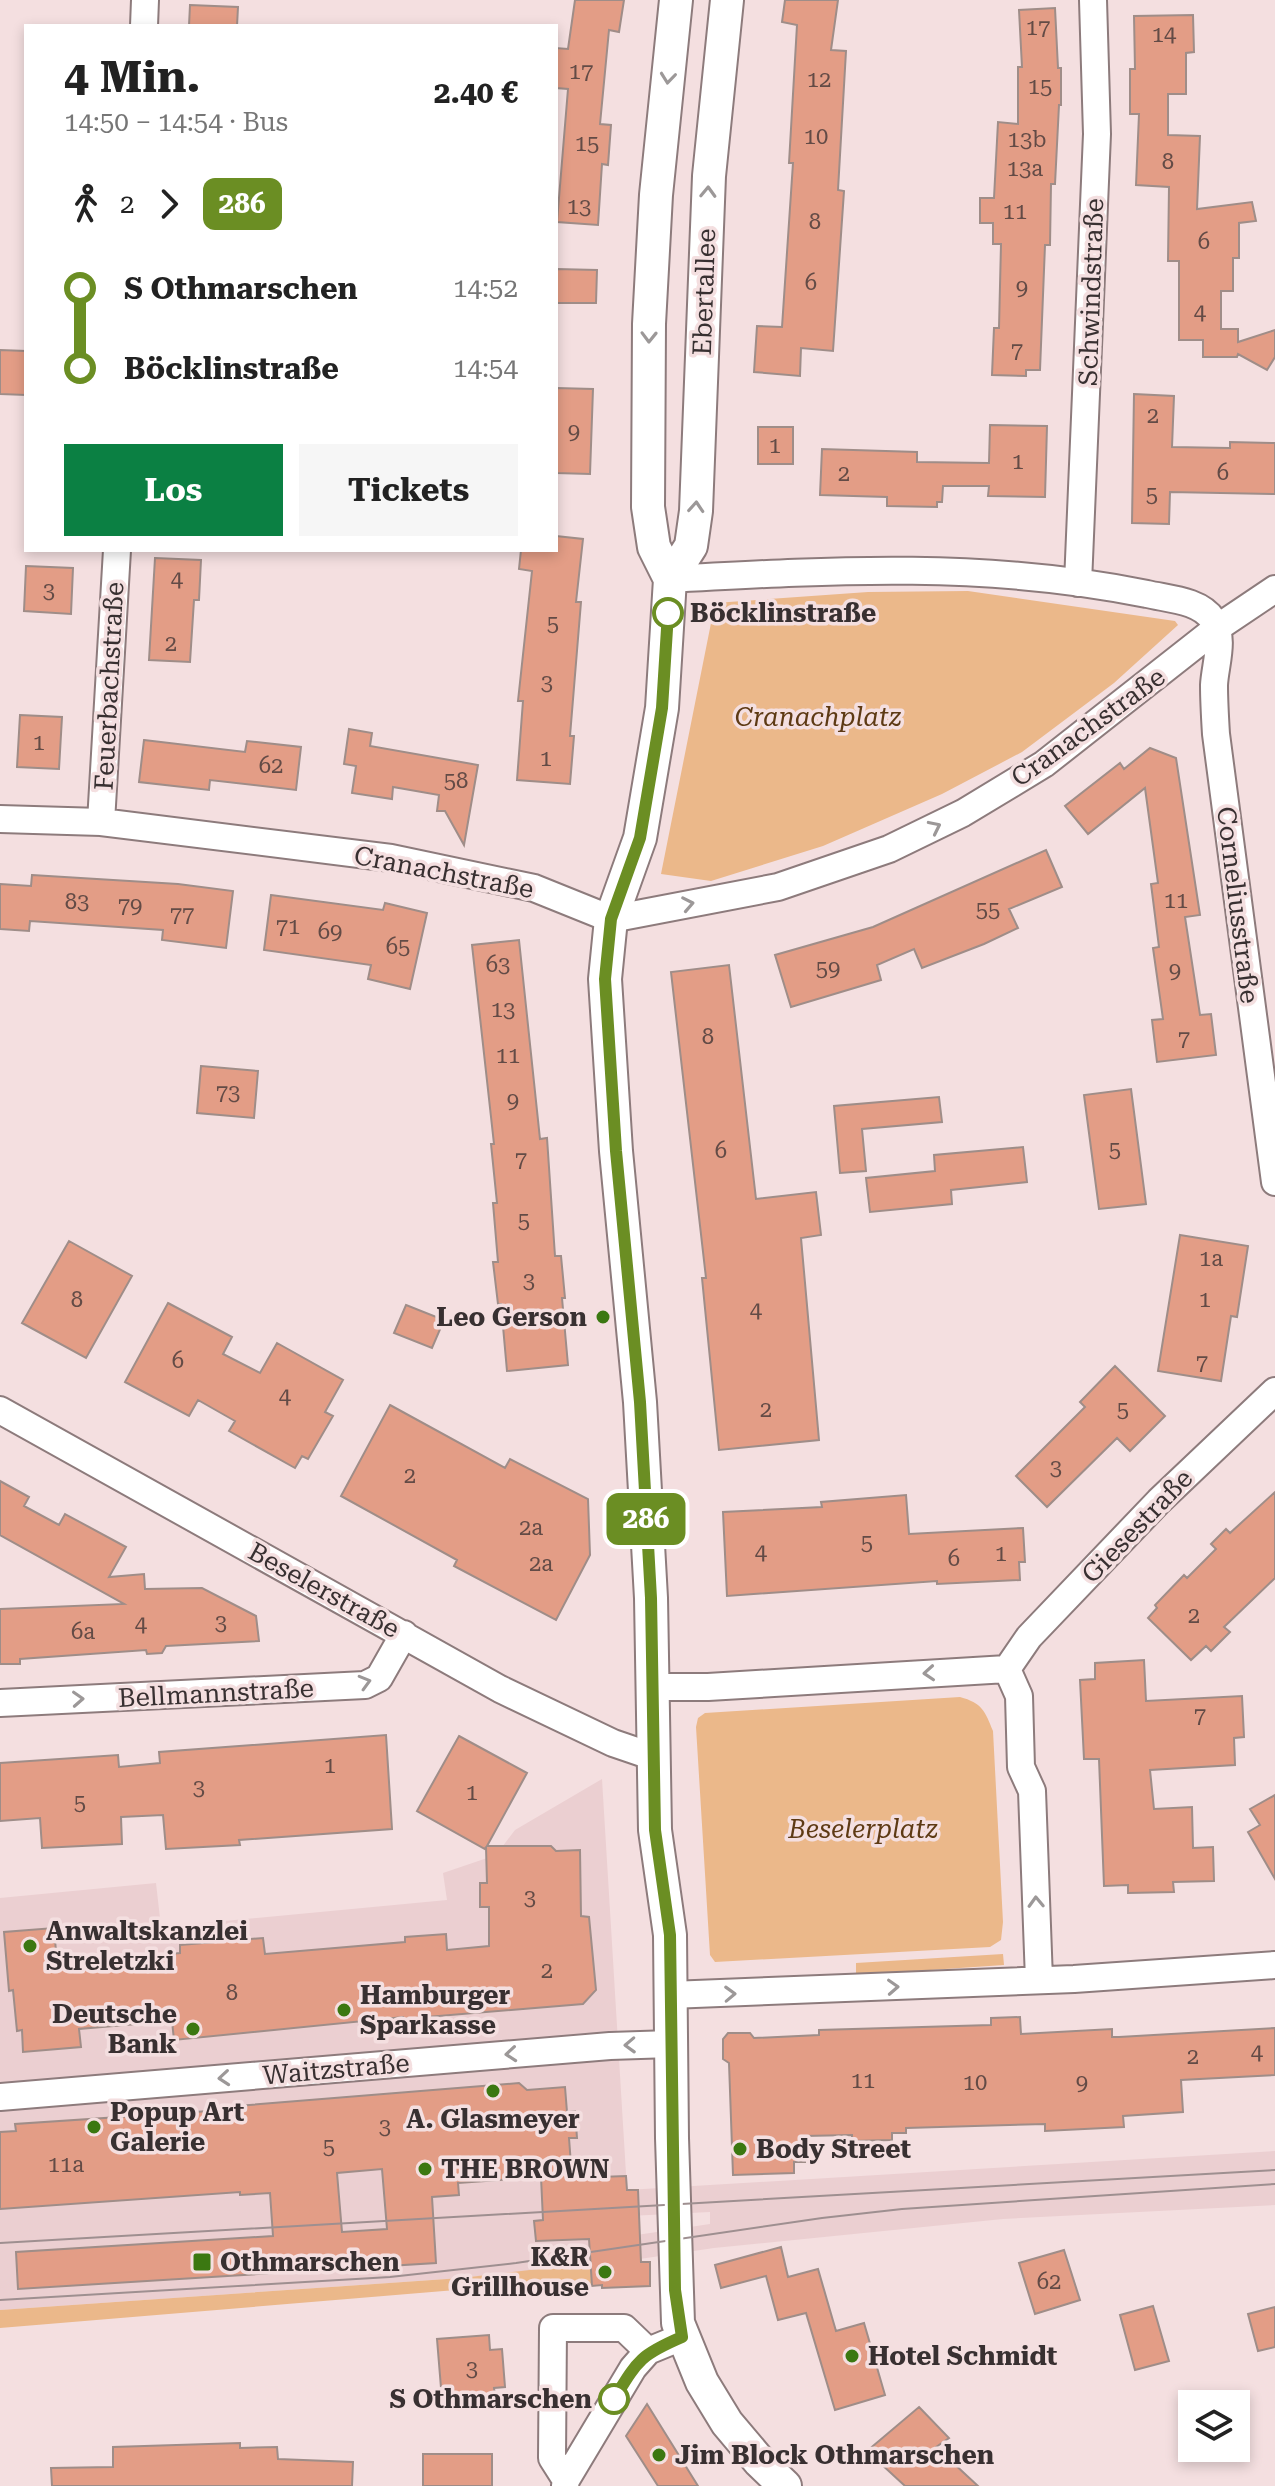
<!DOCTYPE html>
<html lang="de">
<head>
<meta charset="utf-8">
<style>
	body { margin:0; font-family:"Roboto Serif",serif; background:#f6f6f6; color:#222; height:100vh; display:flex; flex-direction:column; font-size:30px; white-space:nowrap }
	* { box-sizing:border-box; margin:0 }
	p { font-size:26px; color:#767676 }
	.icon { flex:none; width:44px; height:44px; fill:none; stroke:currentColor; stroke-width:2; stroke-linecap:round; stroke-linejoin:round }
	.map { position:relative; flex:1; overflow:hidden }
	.details { position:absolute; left:24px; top:24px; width:534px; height:528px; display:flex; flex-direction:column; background:#fff; border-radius:0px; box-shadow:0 4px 12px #0003 }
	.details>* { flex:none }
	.badge { padding:0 16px; border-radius:12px; font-size:28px; line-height:52px }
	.tools { position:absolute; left:1178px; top:2390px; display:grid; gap:16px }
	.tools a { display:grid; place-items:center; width:72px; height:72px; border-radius:0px; background:#fff; box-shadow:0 4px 12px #0003; font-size:40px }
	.map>.badge { position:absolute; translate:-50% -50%; box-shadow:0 0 0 4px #fff }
	.legs { display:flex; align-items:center; gap:12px; height:88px; padding:0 40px; font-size:26px }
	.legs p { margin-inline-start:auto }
	.overview { display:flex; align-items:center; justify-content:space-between; height:136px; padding:0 40px }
	h1 { font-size:44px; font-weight:700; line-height:60px }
	.action { display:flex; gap:16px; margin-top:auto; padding:16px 40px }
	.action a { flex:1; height:92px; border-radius:0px; background:#0b8043; color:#fff; font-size:32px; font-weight:700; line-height:92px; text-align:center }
	.action a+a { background:#f6f6f6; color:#222 }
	ul { padding:0 40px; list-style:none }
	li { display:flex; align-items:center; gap:28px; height:80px; font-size:30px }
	li i { display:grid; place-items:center; width:12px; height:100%; margin:0 10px; background:currentColor }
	li i::after { content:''; width:20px; height:20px; margin:-10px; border:6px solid; border-radius:50%; background:#fff }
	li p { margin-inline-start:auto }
	li:first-child i { background:linear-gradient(#0000 50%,currentColor 0) }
	li:last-child i { background:linear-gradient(currentColor 50%,#0000 0) }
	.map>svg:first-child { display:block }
</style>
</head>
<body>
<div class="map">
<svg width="1275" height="2486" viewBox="0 0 1275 2486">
	<rect width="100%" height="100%" fill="#f4dfe0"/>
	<path fill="#ebcfd1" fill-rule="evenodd" d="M602 1779 627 2190 1275 2151V2205L1003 2219 714 2248 633 2260 461 2278 0 2310V1898L156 1883 161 1927 447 1900 443 1873 496 1855 515 1830ZM710 2212V2224L630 2236 629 2216Z"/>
	<path fill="#ebb88a" d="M968 591 1175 621 1178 625 1114 683 1022 752 942 794 823 846 711 881 661 874 715 603 868 592Z
		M960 1697C982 1703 985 1711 993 1731L1003 1922 1001 1940 990 1947 715 1962 710 1955 696 1727 698 1718 705 1713Z
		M1003 1954 1004 1965 856 1975V1963Z
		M591 2263 592 2286 528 2284 0 2328V2310L461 2278Z"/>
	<path fill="#e39d86" stroke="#9f8d88" stroke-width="2" fill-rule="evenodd" d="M575 0H624L619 32 609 30 600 124 611 125 608 165 602 164 598 225 557 222 568 89 556 88V48L568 49Z
		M785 0H838L831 50 846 51 838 190 844 191 833 351 801 348 800 376 754 372 757 326 782 327 793 163H789L797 25 782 22Z
		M190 5 238 7 237 26H189Z
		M1055 8 1058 68H1061V105H1059L1055 184H1051L1050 245H1045L1040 370H1026V376L992 375 994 328H999L1001 244H993V223H980V198H994L998 122 1018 124V67H1022L1019 10Z
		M1193 15 1194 52 1186 53V94H1168V135L1200 136 1197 209 1252 202 1256 221 1239 223V258H1233V291H1221V329H1238V342L1275 330V357L1267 370 1238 354 1237 357H1203V340H1179V261H1168L1169 187 1136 185 1139 114H1130V69H1135L1134 16Z
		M556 269 597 270 596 303H556Z
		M0 350 26 351V395L0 394Z
		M556 388 593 389 590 474 556 473Z
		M1134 394 1174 396 1172 447 1230 448V442L1275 443V494L1170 492 1169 524 1132 523Z
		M990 425 1047 426 1045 497 988 496 989 486H943L942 502H937V507L887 506V497L820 495 822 449 917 452V462L989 463Z
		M758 427H793V464H758Z
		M556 536 583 539 576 602H581L570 736H574L570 784 517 780 523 701H518L532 571 519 569 521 550H556Z
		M155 558 201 560 199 600H194L190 662 149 660Z
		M26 566 73 568 71 614 24 611Z
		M20 715 62 717 59 769 17 767Z
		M349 729 372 733 370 746 478 765 464 845 445 811H437L439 795 393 787 392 799 352 793 356 766 344 764Z
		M144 740 245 752 247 741 301 747 296 790 210 780 209 790 139 782Z
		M1150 748 1176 758 1200 915 1185 917 1200 1015 1211 1014 1216 1055 1157 1062 1152 1020 1163 1019 1153 948 1159 947 1151 884 1158 883 1145 788 1088 834 1065 806 1120 763 1124 769Z
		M1046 850 1062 887 1009 909 1018 928 984 944 922 968 914 949 877 965 881 980 791 1007 775 955 873 927Z
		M32 875 178 884 233 891 226 948 162 940 163 930 30 921 29 931 0 929V884L31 886Z
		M271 895 383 910 385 903 427 913 410 989 368 979 371 965 264 950Z
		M519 940 540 1139 547 1138 555 1256H561L565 1298H562L568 1365 507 1371 501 1304H498L493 1262H498L493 1203H497L491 1144H494L472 945Z
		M729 965 756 1199 816 1192 821 1235 801 1238 819 1440 719 1450 702 1278H706L671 972Z
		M201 1066 258 1071 254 1118 197 1113Z
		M1131 1089 1146 1204 1099 1209 1084 1095Z
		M939 1097 942 1122 862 1129 866 1171 840 1173 834 1106Z
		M1023 1147 1027 1182 951 1190 952 1204 870 1212 866 1178 935 1171 934 1155Z
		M1180 1235 1248 1246 1237 1317 1231 1316 1221 1381 1158 1371Z
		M69 1241 132 1276 86 1358 22 1323Z
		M168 1303 232 1337 223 1354 260 1373 277 1343 343 1380 325 1412 333 1416 308 1459 302 1456 295 1468 229 1431 235 1421 198 1400 189 1416 125 1382Z
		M406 1305 444 1320 432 1348 394 1333Z
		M1115 1366 1165 1416 1130 1451 1117 1438 1047 1507 1016 1476 1085 1407 1080 1402Z
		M390 1405 505 1468 510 1459 588 1499 590 1555 556 1620 454 1566 457 1560 341 1496Z
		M0 1481 29 1497 24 1506 59 1525 65 1514 126 1547 109 1577 144 1574 145 1589 202 1588 256 1616 259 1641 166 1646 162 1653 147 1654 146 1650 20 1659V1664H0V1609L124 1604 0 1535Z
		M1275 1492V1578L1224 1627 1230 1632 1211 1651 1206 1646 1191 1660 1148 1618 1157 1608 1155 1605 1184 1575 1187 1578 1216 1549 1211 1544 1226 1529 1230 1533Z
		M906 1495 909 1534 1023 1528 1025 1562H1019L1020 1580 937 1584V1581L727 1596 723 1512 822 1507 821 1502Z
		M1144 1660 1146 1701 1242 1696 1244 1737 1234 1738 1235 1765 1150 1770 1154 1809 1192 1807 1193 1848 1213 1847 1214 1881 1173 1882 1174 1892 1128 1893V1885L1104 1886 1099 1759H1084L1080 1680 1095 1679V1663Z
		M386 1735 392 1829 239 1840 240 1845 166 1849 163 1815 121 1817 122 1844 42 1848 40 1818 0 1821V1763L118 1755 119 1767 160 1763 159 1752Z
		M459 1736 527 1773 487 1846H551L556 1851 580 1850 581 1916 589 1917 596 1990 583 2004 403 2019V2017L174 2040 172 2021 79 2029 81 2047 23 2052 22 2030 17 2031 13 1990 9 1991 4 1932 54 1928 57 1963 180 1953V1945L263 1938 265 1954 405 1942V1937L446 1934 447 1950 489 1946V1907H480V1883H487L486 1847 485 1849 417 1811Z
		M1275 1795V1879L1248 1832 1260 1825 1250 1809Z
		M1020 2017 1021 2034 1112 2029V2037H1119L1275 2028V2075L1181 2080 1183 2112 1123 2116 1124 2127 1045 2131V2124L906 2128V2133H892V2140L852 2141V2135L804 2136 805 2162H794V2173L733 2175 729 2063 723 2059V2039L728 2033H750L754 2038 819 2035V2030L991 2025V2018Z
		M519 2083 527 2090 565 2087 567 2112 575 2111 577 2138H569L572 2178 626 2176 627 2190H638L641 2262H650V2286L602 2288V2285L592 2286 589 2239 536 2241 534 2221 543 2220 541 2177 458 2183 459 2195 432 2197 436 2263 18 2289 16 2252 273 2236 270 2193 240 2195V2192L0 2209V2132L16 2131 15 2124 224 2110V2107ZM382 2169 387 2229 342 2232 337 2173Z
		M781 2247 788 2277 818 2269 836 2331 864 2323 885 2395 835 2410 806 2313 778 2320 766 2276 721 2288 715 2265Z
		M1064 2250 1080 2300 1035 2314 1019 2263Z
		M1153 2306 1169 2361 1135 2370 1120 2315Z
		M1275 2307V2347L1258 2351 1248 2314Z
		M489 2335 490 2350 502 2349 505 2387 494 2388 495 2396 442 2400 437 2339Z
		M647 2404 698 2486H658L626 2436Z
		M919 2407 949 2438 936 2447 978 2486H905L867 2451Z
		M240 2443V2448L277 2447 278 2459 353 2462 352 2486H52L51 2468 113 2467V2447Z
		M423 2454H492V2486H423Z"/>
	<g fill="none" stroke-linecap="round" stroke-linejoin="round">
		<g stroke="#8d7b7c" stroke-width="30">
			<path id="minor" d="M144 26 145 0
				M670 579C833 570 985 561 1147 594 1168 599 1200 600 1213 620 1225 639 1215 665 1214 685 1214 702 1215 718 1216 734L1275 1182
				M1078 583 1097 134 1093 0
				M0 819 101 822 391 858 534 888 611 919 778 887 889 849 963 813 1044 764 1217 628 1275 589
				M101 822 117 550
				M0 1410 500 1689 613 1743 654 1757
				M1007 1669 1029 1637 1159 1501 1275 1391
				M1007 1669 1019 1696 1021 1767 1032 1791 1039 1980
				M653 1687H708L1007 1669
				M0 1703 365 1685 379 1678 404 1634
				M670 1995 1074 1979 1275 1965
				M0 2097 610 2046 671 2044
				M566 2480 552 2458 553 2328H624L648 2351
				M565 2486 566 2480 633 2368 648 2351 682 2337"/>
		</g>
		<g stroke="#8d7b7c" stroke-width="36">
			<path id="major" d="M676 0 656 195 649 324 648 507 654 547 670 579 662 708 640 838 611 919 605 979 616 1151 640 1402 651 1598 655 1830 670 1935 672 2138 678 2323 702 2382 727 2423 759 2461 785 2486
				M670 579 691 546 696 511 709 176 727 0"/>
		</g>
		<use href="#minor" stroke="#fff" stroke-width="26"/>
		<use href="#major" stroke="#fff" stroke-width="32"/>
		<path stroke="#9e8f90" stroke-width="2" d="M0 2243 1275 2170
			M0 2300 390 2277 516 2263 822 2218 902 2209 1275 2184"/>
	</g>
	<defs><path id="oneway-chevron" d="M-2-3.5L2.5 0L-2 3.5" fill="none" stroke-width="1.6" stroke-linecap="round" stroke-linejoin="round" transform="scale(2)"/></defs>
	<g stroke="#9c9898">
		<use href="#oneway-chevron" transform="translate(668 78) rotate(96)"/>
		<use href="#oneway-chevron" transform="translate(708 192) rotate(-88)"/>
		<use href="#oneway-chevron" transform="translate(649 337) rotate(91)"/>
		<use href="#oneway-chevron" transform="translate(696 507) rotate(-86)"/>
		<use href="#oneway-chevron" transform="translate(935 827) rotate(-26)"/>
		<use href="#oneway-chevron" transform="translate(688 904) rotate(-11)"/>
		<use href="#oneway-chevron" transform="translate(929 1673) rotate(176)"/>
		<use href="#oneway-chevron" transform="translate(365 1682) rotate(-16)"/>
		<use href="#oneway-chevron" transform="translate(78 1699) rotate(-3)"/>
		<use href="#oneway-chevron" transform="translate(1036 1902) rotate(-92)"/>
		<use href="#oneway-chevron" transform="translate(893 1987) rotate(-3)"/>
		<use href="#oneway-chevron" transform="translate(730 1994) rotate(-2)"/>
		<use href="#oneway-chevron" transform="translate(630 2045) rotate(178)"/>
		<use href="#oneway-chevron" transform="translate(511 2054) rotate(175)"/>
		<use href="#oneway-chevron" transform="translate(224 2078) rotate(175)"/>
	</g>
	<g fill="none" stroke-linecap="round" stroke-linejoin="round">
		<g stroke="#fff" stroke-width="18">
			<path id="line-1" d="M614 2399C638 2360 640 2355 682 2337L675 2290 670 1935 655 1830 651 1598 640 1402 616 1151 605 979 611 919 640 838 662 708 668 613"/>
		</g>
		<use href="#line-1" stroke="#6b8e23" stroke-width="12"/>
	</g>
	<g fill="#fff" stroke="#6b8e23" stroke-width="4">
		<circle cx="668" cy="613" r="14"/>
		<circle cx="614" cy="2399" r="14"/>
	</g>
	<g fill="#3b7811" stroke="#f4dfe0" stroke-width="3">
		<circle cx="603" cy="1317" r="8"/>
		<circle cx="30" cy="1946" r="8"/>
		<circle cx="344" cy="2010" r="8"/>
		<circle cx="193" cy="2029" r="8"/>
		<circle cx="493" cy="2091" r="8"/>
		<circle cx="94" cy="2127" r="8"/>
		<circle cx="740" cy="2149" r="8"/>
		<circle cx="425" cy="2169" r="8"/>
		<rect x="192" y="2252" width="20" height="20" rx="4"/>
		<circle cx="605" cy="2272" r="8"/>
		<circle cx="852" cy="2356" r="8"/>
		<circle cx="659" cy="2455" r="8"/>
	</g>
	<g text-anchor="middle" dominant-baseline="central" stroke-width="7" stroke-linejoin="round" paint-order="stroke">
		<g font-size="22" fill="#634b46">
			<text x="1038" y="27">17</text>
			<text x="1164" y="34">14</text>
			<text x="581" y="71">17</text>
			<text x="819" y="79">12</text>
			<text x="1040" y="86">15</text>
			<text x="816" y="136">10</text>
			<text x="1027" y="139">13b</text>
			<text x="587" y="143">15</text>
			<text x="1168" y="161">8</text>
			<text x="1025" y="168">13a</text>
			<text x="579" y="206">13</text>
			<text x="1015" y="211">11</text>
			<text x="815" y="221">8</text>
			<text x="1204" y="241">6</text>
			<text x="811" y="282">6</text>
			<text x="1022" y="287">9</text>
			<text x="1200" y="312">4</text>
			<text x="1017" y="350">7</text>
			<text x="1153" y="415">2</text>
			<text x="574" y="431">9</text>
			<text x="775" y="445">1</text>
			<text x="1018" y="461">1</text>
			<text x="1223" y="472">6</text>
			<text x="844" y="473">2</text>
			<text x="1152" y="494">5</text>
			<text x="177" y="579">4</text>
			<text x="49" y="590">3</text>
			<text x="553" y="623">5</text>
			<text x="171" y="643">2</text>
			<text x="547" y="682">3</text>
			<text x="39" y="742">1</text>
			<text x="546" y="758">1</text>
			<text x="271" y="765">62</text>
			<text x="456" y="780">58</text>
			<text x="1176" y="900">11</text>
			<text x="77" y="901">83</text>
			<text x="130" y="905">79</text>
			<text x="988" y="909">55</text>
			<text x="182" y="914">77</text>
			<text x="288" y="926">71</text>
			<text x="330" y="931">69</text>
			<text x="398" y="946">65</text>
			<text x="498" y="964">63</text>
			<text x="828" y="968">59</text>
			<text x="1175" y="970">9</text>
			<text x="503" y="1009">13</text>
			<text x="708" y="1036">8</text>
			<text x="1184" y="1038">7</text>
			<text x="508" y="1055">11</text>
			<text x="228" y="1092">73</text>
			<text x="513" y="1100">9</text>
			<text x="1115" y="1149">5</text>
			<text x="721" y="1150">6</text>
			<text x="521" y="1159">7</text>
			<text x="524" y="1220">5</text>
			<text x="1211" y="1258">1a</text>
			<text x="529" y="1280">3</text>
			<text x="77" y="1299">8</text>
			<text x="1205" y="1299">1</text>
			<text x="756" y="1310">4</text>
			<text x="178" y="1360">6</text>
			<text x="1202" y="1362">7</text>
			<text x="285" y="1396">4</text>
			<text x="766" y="1409">2</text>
			<text x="1123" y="1409">5</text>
			<text x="1056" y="1467">3</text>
			<text x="410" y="1475">2</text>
			<text x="531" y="1527">2a</text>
			<text x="867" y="1542">5</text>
			<text x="761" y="1552">4</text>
			<text x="1001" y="1553">1</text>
			<text x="954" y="1558">6</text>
			<text x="541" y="1563">2a</text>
			<text x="1194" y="1615">2</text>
			<text x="221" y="1622">3</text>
			<text x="141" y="1624">4</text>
			<text x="83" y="1631">6a</text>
			<text x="1200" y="1715">7</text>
			<text x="330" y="1765">1</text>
			<text x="199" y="1787">3</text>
			<text x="472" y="1792">1</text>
			<text x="80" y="1802">5</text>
			<text x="530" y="1897">3</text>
			<text x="547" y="1970">2</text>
			<text x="232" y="1992">8</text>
			<text x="1257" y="2052">4</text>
			<text x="1193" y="2056">2</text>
			<text x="863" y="2080">11</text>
			<text x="975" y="2082">10</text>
			<text x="1082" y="2082">9</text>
			<text x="385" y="2126">3</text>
			<text x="329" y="2146">5</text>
			<text x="66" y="2164">11a</text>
			<text x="1049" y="2281">62</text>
			<text x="472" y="2368">3</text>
		</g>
		<g font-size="26" fill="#383031" stroke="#f4dfe0">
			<text transform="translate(704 292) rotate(-88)">Ebertallee</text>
			<text transform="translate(1091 292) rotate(-88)">Schwindstraße</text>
			<text transform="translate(109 686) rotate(-87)">Feuerbachstraße</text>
			<text transform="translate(1088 727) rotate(-36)">Cranachstraße</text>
			<text transform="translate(444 872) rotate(11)">Cranachstraße</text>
			<text transform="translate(1238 905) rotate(83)">Corneliusstraße</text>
			<text transform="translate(1137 1526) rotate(-46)">Giesestraße</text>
			<text transform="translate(324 1590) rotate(29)">Beselerstraße</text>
			<text transform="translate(216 1693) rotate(-3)">Bellmannstraße</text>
			<text transform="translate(336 2069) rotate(-5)">Waitzstraße</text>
		</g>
		<g font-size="26" font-weight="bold" fill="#383031" stroke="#f4dfe0" text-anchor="start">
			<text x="690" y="613">Böcklinstraße</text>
			<text x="592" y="2399" text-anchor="end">S Othmarschen</text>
		</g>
		<g font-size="26" font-style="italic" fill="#5e3a14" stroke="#f4dfe0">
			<text x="818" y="717">Cranachplatz</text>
			<text x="863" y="1829">Beselerplatz</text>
		</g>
		<g font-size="26" font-weight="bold" fill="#383031" stroke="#f4dfe0" text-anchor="start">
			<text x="587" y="1317" text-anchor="end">Leo Gerson</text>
			<text x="46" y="1931">Anwaltskanzlei<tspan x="46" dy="30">Streletzki</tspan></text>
			<text x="360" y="1995">Hamburger<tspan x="360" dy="30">Sparkasse</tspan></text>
			<text x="177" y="2014" text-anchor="end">Deutsche<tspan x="177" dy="30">Bank</tspan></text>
			<text x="110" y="2112">Popup Art<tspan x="110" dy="30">Galerie</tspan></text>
			<text x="493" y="2119" text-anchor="middle">A. Glasmeyer</text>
			<text x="756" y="2149">Body Street</text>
			<text x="441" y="2169">THE BROWN</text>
			<text x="589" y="2257" text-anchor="end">K&amp;R<tspan x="589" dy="30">Grillhouse</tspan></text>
			<text x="220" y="2262">Othmarschen</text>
			<text x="868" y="2356">Hotel Schmidt</text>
			<text x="675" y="2455">Jim Block Othmarschen</text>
		</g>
	</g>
</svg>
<div class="tools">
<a><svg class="icon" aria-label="layers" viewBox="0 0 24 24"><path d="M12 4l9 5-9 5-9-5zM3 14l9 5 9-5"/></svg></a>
</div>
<b class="badge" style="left:646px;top:1519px;background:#6b8e23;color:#fff">286</b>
<section class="details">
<div class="overview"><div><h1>4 Min.</h1><p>14:50 – 14:54 · Bus</p></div><b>2.40 €</b></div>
<div class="legs"><svg class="icon" aria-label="walk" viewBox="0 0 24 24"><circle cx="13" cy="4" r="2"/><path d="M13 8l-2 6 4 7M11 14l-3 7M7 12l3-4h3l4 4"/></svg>2<svg class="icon" aria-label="forward" viewBox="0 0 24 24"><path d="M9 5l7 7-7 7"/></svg><b class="badge" style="background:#6b8e23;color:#fff">286</b></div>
<ul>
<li><i style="color:#6b8e23"></i><b>S Othmarschen</b><p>14:52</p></li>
<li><i style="color:#6b8e23"></i><b>Böcklinstraße</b><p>14:54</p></li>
</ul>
<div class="action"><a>Los</a><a>Tickets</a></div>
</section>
</div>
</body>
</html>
